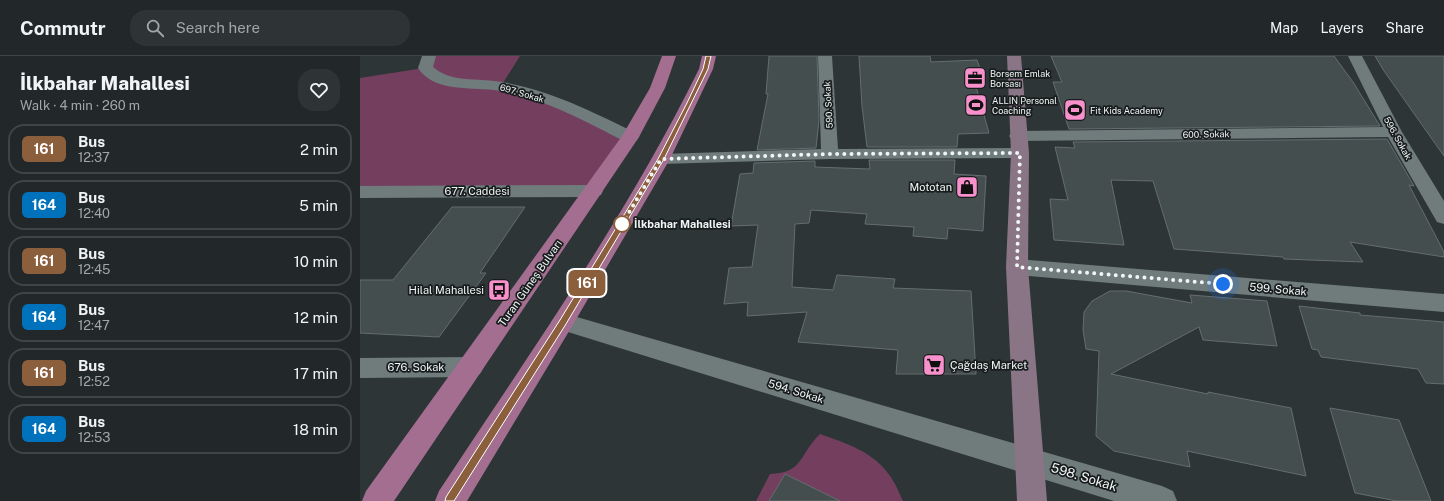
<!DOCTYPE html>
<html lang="en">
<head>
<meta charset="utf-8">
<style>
	body { margin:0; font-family:"Public Sans",sans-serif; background:#2e3435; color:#f1f3f6; height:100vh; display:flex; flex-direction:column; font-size:15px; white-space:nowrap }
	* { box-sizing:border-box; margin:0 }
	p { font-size:13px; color:#a2a6a8 }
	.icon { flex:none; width:22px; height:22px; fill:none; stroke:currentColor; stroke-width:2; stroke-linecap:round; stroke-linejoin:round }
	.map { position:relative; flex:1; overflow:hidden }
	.sheet { display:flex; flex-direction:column; background:#222829; width:360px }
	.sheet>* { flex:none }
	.badge { padding:0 8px; border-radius:6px; font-size:14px; line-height:26px }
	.you { position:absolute; width:20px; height:20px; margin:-10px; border:3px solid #fff; border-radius:50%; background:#1a73e8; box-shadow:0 0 0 6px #1a73e833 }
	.map>.badge { position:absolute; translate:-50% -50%; box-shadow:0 0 0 2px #fff }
	.round { display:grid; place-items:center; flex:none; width:42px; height:42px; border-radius:16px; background:#2e3435 }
	.overview { display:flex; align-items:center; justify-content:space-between; height:68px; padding:0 20px }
	h1 { font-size:19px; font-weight:800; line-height:30px }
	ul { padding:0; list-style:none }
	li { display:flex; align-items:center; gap:12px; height:50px; margin:0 8px 6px; padding:0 12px; border:2px solid #3f4446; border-radius:16px }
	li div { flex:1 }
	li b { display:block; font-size:15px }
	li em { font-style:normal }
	li .badge { min-width:44px; font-weight:700; text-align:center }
	header { display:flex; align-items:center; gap:24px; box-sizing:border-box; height:56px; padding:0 20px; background:#222829; border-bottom:1px solid #3f4446 }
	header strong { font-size:19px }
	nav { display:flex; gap:22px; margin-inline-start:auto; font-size:14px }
	.search { width:280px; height:36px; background:#2e3435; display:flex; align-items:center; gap:10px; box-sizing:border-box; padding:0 14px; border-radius:16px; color:#a2a6a8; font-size:15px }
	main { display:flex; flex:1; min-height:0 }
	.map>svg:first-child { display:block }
</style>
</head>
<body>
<header>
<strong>Commutr</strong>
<div class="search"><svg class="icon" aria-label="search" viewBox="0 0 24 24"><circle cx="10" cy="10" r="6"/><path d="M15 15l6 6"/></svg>Search here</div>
<nav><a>Map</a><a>Layers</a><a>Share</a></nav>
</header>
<main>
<section class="sheet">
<div class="overview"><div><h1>İlkbahar Mahallesi</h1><p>Walk · 4 min · 260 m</p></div><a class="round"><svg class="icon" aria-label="heart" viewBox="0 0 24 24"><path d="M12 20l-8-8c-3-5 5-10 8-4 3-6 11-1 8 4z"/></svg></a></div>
<ul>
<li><span class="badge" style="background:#8b5e3c;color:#fff">161</span><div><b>Bus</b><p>12:37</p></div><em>2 min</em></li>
<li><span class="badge" style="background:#0072bc;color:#fff">164</span><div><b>Bus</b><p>12:40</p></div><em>5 min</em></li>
<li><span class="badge" style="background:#8b5e3c;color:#fff">161</span><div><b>Bus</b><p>12:45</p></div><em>10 min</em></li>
<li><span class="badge" style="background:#0072bc;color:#fff">164</span><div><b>Bus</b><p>12:47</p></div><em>12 min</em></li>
<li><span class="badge" style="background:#8b5e3c;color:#fff">161</span><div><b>Bus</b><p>12:52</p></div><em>17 min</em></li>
<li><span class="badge" style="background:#0072bc;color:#fff">164</span><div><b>Bus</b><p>12:53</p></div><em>18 min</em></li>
</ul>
</section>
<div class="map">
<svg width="1084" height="445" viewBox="0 0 1084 445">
	<rect width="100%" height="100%" fill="#2d3537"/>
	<path fill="#743f5e" d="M69 0H160L141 30 160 35 270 81 234 135 0 136V22L64 12Z
		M460 378C486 387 514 396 530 420 536 428 539 437 543 445H396L410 418C444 417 439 398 460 378Z"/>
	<path fill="#454e4f" stroke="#646d6f" d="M409 0H457L459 64 456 92 397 94 408 38H406Z
		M499 0H570L571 6 617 4 625 27H615L629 77 598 78 597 91H507L502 50Z
		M691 0H974L993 26 1020 70 709 73 693 26H702Z
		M1015 0H1084V100L1024 15Z
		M1027 83 1054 130 1049 129 1084 196V201L990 186 1003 206 924 203 923 201 814 193 793 125 751 124 764 189 694 184 690 143 708 144 695 91 715 92 713 86Z
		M509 104H595L594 118 626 120 623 175 588 172 587 183 553 180 554 171 505 168 507 158 451 154 449 167 435 168 432 231 473 234 477 219 535 223 533 232 611 235 616 318H536L538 294 438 286 447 256 387 260 388 246 364 248 369 212 392 211 398 169 371 170 380 118 393 117 394 107 455 105V111L510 113Z
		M92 151H165L120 217H126L79 281 0 277V224H33Z
		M750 235H766L832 247 830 239 907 245 917 290 843 284 839 271 751 318 848 338V336L931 352 946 420 827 395 830 411 754 395 736 380 739 295 726 293 723 274 724 256 732 245Z
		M939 250 1000 257V259L1084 266V328L1066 327 1058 313 961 301 958 294 952 293Z
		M970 352 1039 364 1071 445H1037L995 437Z
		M425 418 480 445H409Z"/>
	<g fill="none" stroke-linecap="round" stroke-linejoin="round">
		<path fill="#707b7c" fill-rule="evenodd" d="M62 0H76L73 11C90 26 112 22 134 25 184 31 231 55 276 77L279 81 276 85 270 86 264 85C223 64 180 40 134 34 109 31 74 36 58 12Z
			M458 0H472L478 93 660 92 666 93 669 97 666 101 660 102 470 103 301 108 295 107 292 103 295 99 301 98 461 93Z
			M988 0H1002L1042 76 1084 145V168L1077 166 1028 81 658 85 652 84 649 80 652 76 658 75 1023 71Z
			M234 129 241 131 243 135 241 139 234 141 0 142V130Z
			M657 203 1084 238V256L657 219 649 216 646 211 649 206Z
			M203 257 802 430 813 435 817 445H754L195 272 191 266 195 260Z
			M111 301 120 304 124 311 120 318 111 321 0 322V302Z"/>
		<path fill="#8a7586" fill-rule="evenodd" d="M647 0H661L669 97 668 211 687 445H657L646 211 651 97Z"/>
		<path fill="#a36e90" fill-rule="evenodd" d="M302 0H316L305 32 279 81 34 445H2L6 435 262 80 290 32Z
			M342 0H356L353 13 310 103 211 272 107 445H75L79 435C169 298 267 160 339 13Z"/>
	</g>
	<path fill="#8b5e3c" stroke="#fff" d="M346 0H351L348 13 304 103 206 268 94 445H85L86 441 200 264 298 103 327 47 343 13Z"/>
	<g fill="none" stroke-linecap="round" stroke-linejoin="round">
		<path stroke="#f0f6f6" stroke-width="4" stroke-dasharray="0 7.2" d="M262 168 301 103 470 98 660 97 657 211 863 228"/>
	</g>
	<defs>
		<g id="office-square" transform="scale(1.15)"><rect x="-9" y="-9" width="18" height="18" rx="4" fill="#f890cc" stroke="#181c1d"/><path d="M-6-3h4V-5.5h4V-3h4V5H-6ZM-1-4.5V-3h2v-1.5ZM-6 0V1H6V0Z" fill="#111"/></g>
		<g id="stadium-square" transform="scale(1.15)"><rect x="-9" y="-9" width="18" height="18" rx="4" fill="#f890cc" stroke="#181c1d"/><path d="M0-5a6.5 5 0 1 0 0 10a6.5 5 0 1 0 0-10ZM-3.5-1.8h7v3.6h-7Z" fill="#111"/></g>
		<g id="shop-square" transform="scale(1.15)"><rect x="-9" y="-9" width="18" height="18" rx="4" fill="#f890cc" stroke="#181c1d"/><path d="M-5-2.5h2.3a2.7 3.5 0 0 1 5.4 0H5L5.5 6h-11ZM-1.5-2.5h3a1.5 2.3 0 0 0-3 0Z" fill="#111"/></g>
		<g id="bus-square" transform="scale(1.15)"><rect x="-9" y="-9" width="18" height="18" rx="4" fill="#f890cc" stroke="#181c1d"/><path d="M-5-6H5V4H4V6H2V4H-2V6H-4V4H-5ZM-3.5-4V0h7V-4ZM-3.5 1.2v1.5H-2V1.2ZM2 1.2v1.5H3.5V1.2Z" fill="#111"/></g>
		<g id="supermarket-square" transform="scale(1.15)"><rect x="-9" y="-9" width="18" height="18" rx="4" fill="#f890cc" stroke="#181c1d"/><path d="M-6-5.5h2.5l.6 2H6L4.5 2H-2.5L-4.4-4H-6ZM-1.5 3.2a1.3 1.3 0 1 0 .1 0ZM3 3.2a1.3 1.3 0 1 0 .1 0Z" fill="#111"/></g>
	</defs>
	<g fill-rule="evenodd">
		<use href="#office-square" x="615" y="22"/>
		<use href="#stadium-square" x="616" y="49"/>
		<use href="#stadium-square" x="715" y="54"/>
		<use href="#shop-square" x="607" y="131"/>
		<use href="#bus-square" x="139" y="234"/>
		<use href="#supermarket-square" x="574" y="309"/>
	</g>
	<circle fill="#fff" stroke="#8b5e3c" stroke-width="2" cx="262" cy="168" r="8"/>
	<g text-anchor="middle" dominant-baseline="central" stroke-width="3.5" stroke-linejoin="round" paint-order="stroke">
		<g font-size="9" fill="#f0f6f6" stroke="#181c1d" text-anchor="start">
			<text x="630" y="17">Borsem Emlak<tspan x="630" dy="10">Borsası</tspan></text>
			<text x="632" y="44">ALLIN Personal<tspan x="632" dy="10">Coaching</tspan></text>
			<text x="730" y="54">Fit Kids Academy</text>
		</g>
		<g font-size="9" fill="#f0f6f6" stroke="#181c1d">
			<text transform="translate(162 37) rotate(16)">697. Sokak</text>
			<text transform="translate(468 49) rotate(-93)">590. Sokak</text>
			<text transform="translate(846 78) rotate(-1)">600. Sokak</text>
			<text transform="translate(1038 82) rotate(61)">596. Sokak</text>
		</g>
		<g font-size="11" fill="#f0f6f6" stroke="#181c1d" text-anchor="end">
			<text x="592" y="131">Mototan</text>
			<text x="124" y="234">Hilal Mahallesi</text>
			<text x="590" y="309" text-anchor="start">Çağdaş Market</text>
		</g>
		<g font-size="11" fill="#f0f6f6" stroke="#181c1d">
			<text x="117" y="135">677. Caddesi</text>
			<text transform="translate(170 227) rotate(-55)">Turan Güneş Bulvarı</text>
			<text transform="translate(918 233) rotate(5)">599. Sokak</text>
			<text x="56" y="311">676. Sokak</text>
			<text transform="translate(436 335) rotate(17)">594. Sokak</text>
		</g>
		<g font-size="11" font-weight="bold" fill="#f0f6f6" stroke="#181c1d" text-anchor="start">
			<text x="274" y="168">İlkbahar Mahallesi</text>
		</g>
		<g font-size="13" fill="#f0f6f6" stroke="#181c1d">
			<text transform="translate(724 421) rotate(17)">598. Sokak</text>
		</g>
	</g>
</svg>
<div class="you" style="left:863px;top:228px"></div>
<b class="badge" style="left:227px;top:227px;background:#8b5e3c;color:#fff">161</b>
</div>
</main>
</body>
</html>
